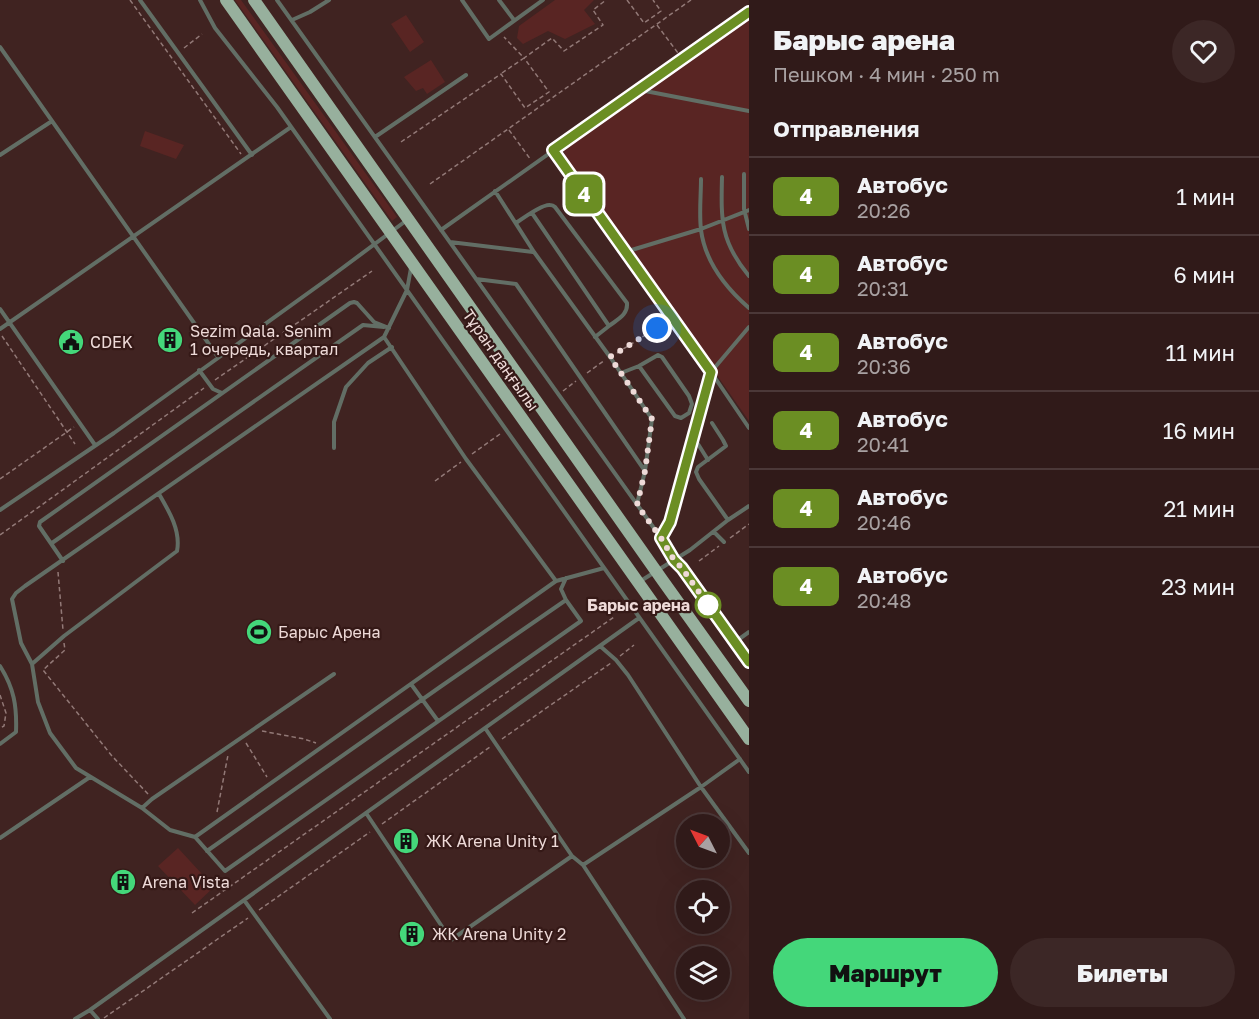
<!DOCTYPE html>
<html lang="ru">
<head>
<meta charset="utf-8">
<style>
	body { margin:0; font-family:"Golos Text",sans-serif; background:#3c2726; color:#f1f3f6; height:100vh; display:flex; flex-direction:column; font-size:22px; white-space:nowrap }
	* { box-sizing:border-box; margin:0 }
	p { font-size:20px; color:#a8a1a2 }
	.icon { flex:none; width:33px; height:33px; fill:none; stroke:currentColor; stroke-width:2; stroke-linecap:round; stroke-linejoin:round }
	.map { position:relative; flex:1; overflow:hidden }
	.panel { display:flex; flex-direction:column; background:#301a19; width:510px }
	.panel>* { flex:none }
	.badge { padding:0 12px; border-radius:9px; font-size:21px; line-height:39px }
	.needle { width:39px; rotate:312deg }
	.controls { position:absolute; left:676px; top:814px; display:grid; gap:12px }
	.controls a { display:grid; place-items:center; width:54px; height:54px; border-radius:50%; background:#301a19; box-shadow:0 6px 24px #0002,0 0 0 2px #4b3838; font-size:30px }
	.you { position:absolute; width:30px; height:30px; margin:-15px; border:4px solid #fff; border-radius:50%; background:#1a73e8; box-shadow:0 0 0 9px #1a73e833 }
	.map>.badge { position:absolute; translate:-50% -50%; box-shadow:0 0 0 3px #fff }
	h2 { padding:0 24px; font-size:22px; line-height:54px }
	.round { display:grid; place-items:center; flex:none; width:63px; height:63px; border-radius:32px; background:#3c2726 }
	.headline { display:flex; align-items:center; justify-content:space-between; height:102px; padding:0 24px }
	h1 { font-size:28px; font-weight:800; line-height:45px }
	.primary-button { display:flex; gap:12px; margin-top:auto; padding:12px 24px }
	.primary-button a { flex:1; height:69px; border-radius:36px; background:#44d77a; color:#111; font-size:24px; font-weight:800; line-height:69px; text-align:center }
	.primary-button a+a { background:#3c2726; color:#f1f3f6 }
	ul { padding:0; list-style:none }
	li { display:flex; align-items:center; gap:18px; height:78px; padding:0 24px; border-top:2px solid #4b3838 }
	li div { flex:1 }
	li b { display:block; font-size:22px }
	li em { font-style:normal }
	li .badge { min-width:66px; font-weight:700; text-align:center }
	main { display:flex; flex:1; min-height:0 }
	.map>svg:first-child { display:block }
</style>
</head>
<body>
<main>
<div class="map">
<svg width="749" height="1019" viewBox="0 0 749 1019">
	<rect width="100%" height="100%" fill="#402321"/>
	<path fill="#592523" d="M235 0H241L397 217 392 221Z
		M555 0H594L584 10 595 24 565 39 548 31 523 44 517 38 519 26Z
		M406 15 424 42 410 52 391 24Z
		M749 16V421L634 257 635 256 630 249H629L609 221 610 220 583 180 581 181 563 156 565 154 561 148Z
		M431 60 445 82 427 94 423 88 416 91 404 77Z
		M145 131 184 145 176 159 140 146Z
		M178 848 214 887 195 905 158 866Z"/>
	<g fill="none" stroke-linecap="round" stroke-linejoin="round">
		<path stroke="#927977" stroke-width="1.5" stroke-dasharray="4.5 3" stroke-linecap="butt" d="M130 0 241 154
			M627 0 644 23 661 11 653 0
			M657 25 678 53
			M184 48 202 34
			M502 73 524 58 504 37
			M509 130 531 160
			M401 142 501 74 525 108 549 92 524 58 552 38 564 51 603 25 593 10 606 0
			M430 184 691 0
			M2 336 75 444
			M617 353 666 322
			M587 373 605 360
			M215 380 372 271
			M563 391 576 381
			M472 454 500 434
			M0 479 74 427
			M435 481 461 462
			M0 535 204 388
			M730 538 749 524
			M699 561 719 546
			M58 572 63 630
			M64 643 65 650 43 670 112 756 148 794
			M620 656 634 645
			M0 695 6 713 4 726 0 728
			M262 731 304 739 316 743
			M502 739 611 663
			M246 743 267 777
			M217 812 228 755
			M382 824 490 747
			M259 910 370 832
			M192 913 614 617
			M104 1018 248 918"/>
		<path stroke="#626e65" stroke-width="4" d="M140 0 252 155
			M200 0 215 28 277 107 749 772
			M277 0 661 538 674 560 682 568 749 661
			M462 0 489 39 543 0
			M499 0 514 20
			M292 20 310 12 329 0
			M0 47 218 357
			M640 90 749 111
			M375 137 466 75
			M553 150 711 372 749 428
			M0 155 52 121
			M744 174V209L749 229
			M722 177C721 219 720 241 749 276
			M701 179C701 196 699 213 701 230 705 261 726 288 749 308
			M495 191 534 252 610 357 652 419 645 471
			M516 223C523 218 543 204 550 205 552 205 554 206 555 207L627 303C628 315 618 319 609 326L532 213
			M441 230 749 12
			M450 242 533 252
			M625 252 701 229 749 210
			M411 268 407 290 384 337 466 459 556 581 604 568
			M476 279 516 284 645 471 637 504
			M0 309 95 445
			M0 329 291 127
			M595 337 609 326
			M199 370 213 389 222 393
			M621 373 639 366 658 355 662 357 689 396 692 404 689 413 681 418 675 416 639 366
			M712 423 723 440 726 446 698 467 696 472 699 479 728 520
			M698 444 708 460
			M334 448V422L346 387 368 363 392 347
			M0 510 114 433 329 278 407 220
			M714 532 724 542
			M661 538 671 522 711 372 749 327
			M52 543 363 325 384 327
			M63 561 39 526 40 522 350 303 354 302 357 303 374 322 389 328
			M639 582 690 550 728 520 749 506
			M735 642 749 632
			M600 646 616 660 628 675 701 787 749 853
			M32 664 64 636 177 551C181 531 169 511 159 494
			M0 666C14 688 17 706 16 732L0 744
			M334 674 152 799 142 808 170 830 195 837 556 581
			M411 684 438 721
			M142 808 76 768 50 733 38 702 32 664 21 643 12 599 16 593 25 586 384 337
			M366 813 451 940 572 856 485 728
			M195 837 225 871 581 621 566 600 561 589 566 578
			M0 838 90 777
			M207 851 440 687 566 600
			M572 856 583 865
			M244 900 330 1019
			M90 1010 98 1019
			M75 1019 90 1010 639 618
			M684 1019 583 865 701 787 740 759"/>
		<path stroke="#97b09d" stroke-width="12" d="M226 0 749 739
			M254 0 663 581 749 701"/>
	</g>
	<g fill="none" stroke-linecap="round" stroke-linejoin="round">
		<g stroke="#fff" stroke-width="14">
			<path id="line" d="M749 12 553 150 711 372 670 522 661 538 674 560 682 568 749 662"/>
		</g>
		<use href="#line" stroke="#6b8e23" stroke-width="9"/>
		<path stroke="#eedad8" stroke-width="6" stroke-dasharray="0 10.8" d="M657 328 610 357 652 419 645 471 637 505 661 538 674 560 682 568 708 605"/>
	</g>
	<defs>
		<g id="building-disc" transform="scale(1.35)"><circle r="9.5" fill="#44d77a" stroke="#351917"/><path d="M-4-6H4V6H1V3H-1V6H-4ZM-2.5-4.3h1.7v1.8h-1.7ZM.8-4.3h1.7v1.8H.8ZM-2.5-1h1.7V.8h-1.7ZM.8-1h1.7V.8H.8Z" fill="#111"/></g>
		<g id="civic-disc" transform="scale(1.35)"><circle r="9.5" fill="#44d77a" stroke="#351917"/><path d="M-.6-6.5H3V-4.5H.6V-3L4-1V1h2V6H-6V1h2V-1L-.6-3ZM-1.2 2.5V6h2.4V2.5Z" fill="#111"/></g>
		<g id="stadium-disc" transform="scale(1.35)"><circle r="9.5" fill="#44d77a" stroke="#351917"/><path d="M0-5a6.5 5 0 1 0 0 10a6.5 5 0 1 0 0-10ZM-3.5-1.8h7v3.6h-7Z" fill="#111"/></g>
	</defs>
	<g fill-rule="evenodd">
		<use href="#building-disc" x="170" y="340"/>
		<use href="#civic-disc" x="71" y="342"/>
		<use href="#stadium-disc" x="259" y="632"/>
		<use href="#building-disc" x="406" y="841"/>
		<use href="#building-disc" x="123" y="882"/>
		<use href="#building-disc" x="412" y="934"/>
	</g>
	<circle fill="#fff" stroke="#6b8e23" stroke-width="3" cx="708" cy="605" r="12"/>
	<g text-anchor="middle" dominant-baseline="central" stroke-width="4.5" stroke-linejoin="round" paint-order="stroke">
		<g font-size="16" fill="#eedad8" stroke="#351917" text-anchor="start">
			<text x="190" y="331">Sezim Qala. Senim<tspan x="190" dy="18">1 очередь, квартал</tspan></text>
			<text x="90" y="342">CDEK</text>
			<text x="278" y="632">Барыс Арена</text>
			<text x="426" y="841">ЖК Arena Unity 1</text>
			<text x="142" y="882">Arena Vista</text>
			<text x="432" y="934">ЖК Arena Unity 2</text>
		</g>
		<g font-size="16" fill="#eedad8" stroke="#351917">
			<text transform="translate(501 360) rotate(55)">Тұран даңғылы</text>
		</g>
		<g font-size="16" font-weight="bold" fill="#eedad8" stroke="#351917" text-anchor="end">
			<text x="690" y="605">Барыс арена</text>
		</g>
	</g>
</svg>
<div class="controls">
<a><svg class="needle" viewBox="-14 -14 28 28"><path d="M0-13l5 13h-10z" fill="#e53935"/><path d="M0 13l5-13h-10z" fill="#a8a1a2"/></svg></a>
<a><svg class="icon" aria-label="locate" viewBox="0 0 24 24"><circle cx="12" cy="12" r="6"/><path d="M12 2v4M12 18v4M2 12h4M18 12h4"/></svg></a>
<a><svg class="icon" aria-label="layers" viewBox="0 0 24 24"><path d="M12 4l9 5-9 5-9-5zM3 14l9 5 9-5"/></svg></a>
</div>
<div class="you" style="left:657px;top:328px"></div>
<b class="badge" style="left:584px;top:194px;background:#6b8e23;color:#fff">4</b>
</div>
<section class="panel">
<div class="headline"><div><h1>Барыс арена</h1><p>Пешком · 4 мин · 250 m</p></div><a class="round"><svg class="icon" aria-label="heart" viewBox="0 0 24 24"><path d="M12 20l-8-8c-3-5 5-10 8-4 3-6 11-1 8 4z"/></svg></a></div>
<h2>Отправления</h2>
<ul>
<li><span class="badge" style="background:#6b8e23;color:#fff">4</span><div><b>Автобус</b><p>20:26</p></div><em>1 мин</em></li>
<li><span class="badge" style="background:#6b8e23;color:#fff">4</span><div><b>Автобус</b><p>20:31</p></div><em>6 мин</em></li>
<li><span class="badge" style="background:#6b8e23;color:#fff">4</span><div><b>Автобус</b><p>20:36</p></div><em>11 мин</em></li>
<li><span class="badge" style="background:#6b8e23;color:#fff">4</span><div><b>Автобус</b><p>20:41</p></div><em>16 мин</em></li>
<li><span class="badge" style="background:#6b8e23;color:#fff">4</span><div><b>Автобус</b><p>20:46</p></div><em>21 мин</em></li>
<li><span class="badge" style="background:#6b8e23;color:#fff">4</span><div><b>Автобус</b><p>20:48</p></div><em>23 мин</em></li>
</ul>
<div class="primary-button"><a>Маршрут</a><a>Билеты</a></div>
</section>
</main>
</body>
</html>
